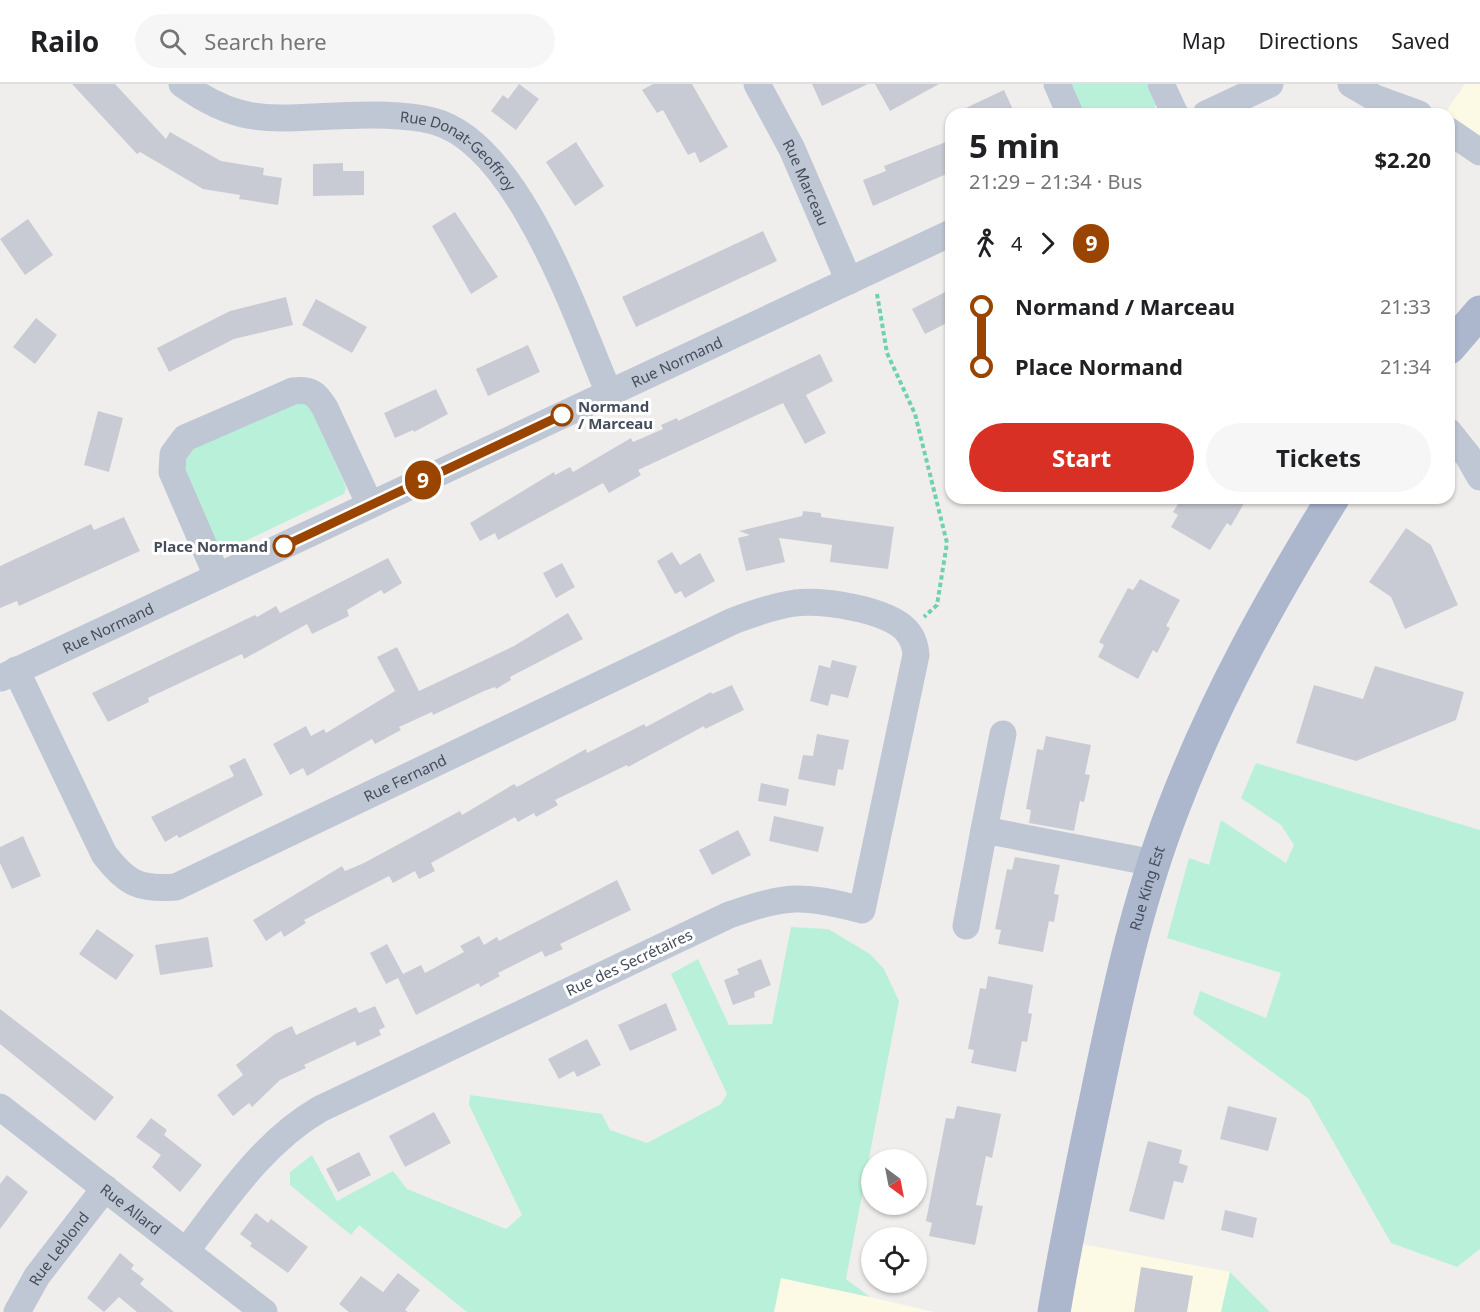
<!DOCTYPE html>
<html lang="en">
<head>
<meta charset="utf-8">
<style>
	body { margin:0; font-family:"Noto Sans",sans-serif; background:#f6f6f6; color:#202124; height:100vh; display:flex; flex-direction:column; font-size:22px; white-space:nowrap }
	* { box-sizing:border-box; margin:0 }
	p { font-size:20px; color:#757577 }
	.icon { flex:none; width:33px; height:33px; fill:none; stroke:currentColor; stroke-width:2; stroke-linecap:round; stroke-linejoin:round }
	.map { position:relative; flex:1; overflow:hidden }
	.drawer { position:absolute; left:945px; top:24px; width:510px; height:396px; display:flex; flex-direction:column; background:#fff; border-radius:18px; box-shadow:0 2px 4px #0004 }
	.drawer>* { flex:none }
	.badge { padding:0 12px; border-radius:20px; font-size:21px; line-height:39px }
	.needle { width:39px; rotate:148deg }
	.tools { position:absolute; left:861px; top:1065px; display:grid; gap:12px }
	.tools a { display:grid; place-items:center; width:66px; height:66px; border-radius:50%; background:#fff; box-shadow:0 2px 4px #0004; font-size:30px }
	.map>.badge { position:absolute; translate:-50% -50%; box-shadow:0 0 0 3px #fff }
	.legs { display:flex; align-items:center; gap:9px; height:66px; padding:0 24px; font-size:20px }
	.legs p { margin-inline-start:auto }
	.head { display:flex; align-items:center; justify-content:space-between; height:102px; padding:0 24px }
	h1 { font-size:33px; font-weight:700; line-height:45px }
	.action { display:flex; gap:12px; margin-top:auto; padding:12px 24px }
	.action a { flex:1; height:69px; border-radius:36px; background:#d93025; color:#fff; font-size:24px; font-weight:700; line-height:69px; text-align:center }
	.action a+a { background:#f6f6f6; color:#202124 }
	ul { padding:0 24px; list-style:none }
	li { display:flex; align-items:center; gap:21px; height:60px; font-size:22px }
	li i { display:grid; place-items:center; width:9px; height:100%; margin:0 8px; background:currentColor }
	li i::after { content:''; width:15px; height:15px; margin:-8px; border:4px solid; border-radius:50%; background:#fff }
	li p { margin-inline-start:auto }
	li:first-child i { background:linear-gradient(#0000 50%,currentColor 0) }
	li:last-child i { background:linear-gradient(currentColor 50%,#0000 0) }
	header { display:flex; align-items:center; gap:36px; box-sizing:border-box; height:84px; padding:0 30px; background:#fff; border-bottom:2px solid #e0e0e0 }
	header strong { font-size:28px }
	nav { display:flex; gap:33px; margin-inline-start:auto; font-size:21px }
	.search { width:420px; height:54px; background:#f6f6f6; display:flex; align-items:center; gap:15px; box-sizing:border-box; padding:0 21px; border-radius:33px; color:#757577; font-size:22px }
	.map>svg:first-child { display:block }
</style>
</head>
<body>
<header>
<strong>Railo</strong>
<div class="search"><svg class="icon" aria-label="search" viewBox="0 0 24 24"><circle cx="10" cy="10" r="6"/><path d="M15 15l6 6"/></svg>Search here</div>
<nav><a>Map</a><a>Directions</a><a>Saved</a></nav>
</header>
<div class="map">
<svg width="1480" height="1228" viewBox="0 0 1480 1228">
	<rect width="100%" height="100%" fill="#f0eeed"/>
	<path fill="#fcfae5" d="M1465 0H1480V68L1449 47V30H1444Z
		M1066 1157 1230 1188 1221 1228H1054Z
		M780 1194 870 1213 934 1228H774Z"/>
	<path fill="#b9f0d9" d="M1070 0H1147L1156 21 1151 30H1084Z
		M298 318 309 320 343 396 346 404 344 410 228 465 218 463 184 389 185 374 192 365Z
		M1256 679 1480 746V1165L1457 1183 1391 1159 1309 1015 1193 930 1200 907 1266 934 1281 889 1167 854 1189 774 1209 781 1221 736 1286 779 1294 761 1281 741 1241 714Z
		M791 843 828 845 870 870 884 885 899 917 846 1195 870 1213 781 1194 774 1228H467L359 1141 351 1151 290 1101V1088L312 1071 337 1117 393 1087 407 1105 506 1145 522 1131 469 1021 470 1011 602 1030 610 1046 647 1059 721 1020 727 1010 671 890 698 875 729 941 772 940Z
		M1230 1188 1270 1228H1221Z"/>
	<path fill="#c9cbd4" d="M72 0H115L166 55 170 48 221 77 264 84 263 91 282 94 278 121 239 115 240 111 203 105 140 68 137 70Z
		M519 0 539 15 516 46 491 27 503 11 508 15Z
		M653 0H692L728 63 700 79 695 68 688 71 663 26 657 29 642 6Z
		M812 0H868L822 22Z
		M875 0H939L890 27Z
		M1004 6 1015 30H953Z
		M951 56V88L873 122 863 96 886 87 884 82Z
		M576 58 604 102 575 122 546 78Z
		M343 79V87H364V111L313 112V80Z
		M455 128 498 193 471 210 432 142Z
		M28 135 53 171 25 191 0 155Z
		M763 147 777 177 636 243 622 213Z
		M951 205V237L925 250 912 225Z
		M286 213 293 241 234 255 169 288 157 264 230 227Z
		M316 215 367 243 352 269 302 241Z
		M36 234 57 251 35 280 13 263Z
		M528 261 540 288 488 312 476 285Z
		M820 270 833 297 806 311 826 349 805 360 783 319 638 386 641 391 609 409 603 399 498 456 495 449 480 457 470 439 554 388 555 391 570 383 573 388 631 354 633 358 663 345 661 341 677 334 678 337Z
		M436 305 448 330 414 348 413 346 395 354 384 329Z
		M98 327 123 334 109 388 84 381Z
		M1182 414H1247L1231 442 1227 439 1210 466 1171 443 1178 431 1173 428Z
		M803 427 821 429V433L894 443 888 485 830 478 832 461 779 454 785 478 746 487 738 454 750 451 739 447 802 432Z
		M124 433 140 467 19 522 17 517 0 524V482L91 440 94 446Z
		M1406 444 1431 461 1458 521 1405 545 1391 513 1369 498Z
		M672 468 680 481 700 469 715 497 685 514 681 507 675 510 657 477Z
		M388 474 402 499 384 510 381 506 347 526 349 532 312 550 307 540 244 575 242 570 148 614 149 618 108 638 92 609 255 531 257 533 276 522 280 529Z
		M562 479 575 503 556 514 543 489Z
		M1140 495 1180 516 1166 542 1170 544 1157 569 1153 566 1138 595 1098 573 1104 561 1099 558 1128 504 1133 506Z
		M568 529 583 555 510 593 511 596 496 605 495 603 484 607 433 631 432 628 399 643 401 646 375 660 372 655 307 692 303 684 290 691 273 660 306 642 311 652 324 645 326 649 395 607 377 573 397 563 419 607 514 562Z
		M832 576 857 582 848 614 831 610 828 622 810 617 819 581 830 584Z
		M1375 582 1464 608 1456 636 1356 677 1296 659 1314 601 1363 615Z
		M732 601 744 626 705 645 704 642 628 683 627 681 555 716 558 721 536 733 534 729 518 738 515 733 431 779 435 787 419 795 415 787 393 799 389 792 304 836 306 839 284 853 281 847 266 857 253 836 342 782 345 787 364 779 460 727 462 731 514 700 517 703 586 665 587 669 644 640 646 643 711 608 712 610Z
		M817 650 849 656 843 686 838 685 835 702 798 695 803 671 813 672Z
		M1046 652 1091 661 1085 690 1090 691 1084 718 1080 717 1074 747 1029 739 1031 726 1026 725 1037 665 1043 666Z
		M245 674 263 711 179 754 177 751 165 758 151 733 234 692 229 682Z
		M761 699 789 705 786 722 758 717Z
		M774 732 824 743 818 768 769 757Z
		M738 746 751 771 712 791 699 766Z
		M23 752 41 792 12 805 0 779V763Z
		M1015 773 1060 781 1054 810 1059 811 1054 838 1049 837 1043 868 998 860 1001 846 995 845 1007 785 1012 786Z
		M617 796 631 826 560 860 563 865 545 873 542 867 498 889 500 892 480 903 479 899 416 931 398 894 386 900 370 869 387 860 403 890 421 881 425 889 464 868 460 862 479 852 484 861 497 853 499 857Z
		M97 845 134 871 116 896 79 870Z
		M208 853 213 883 160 891 155 861Z
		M761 875 771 901 754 908 755 913 733 921 724 896 739 890 737 885Z
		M988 892 1033 901 1028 929 1032 930 1027 958 1022 957 1016 988 971 979 974 966 968 965 980 904 986 905Z
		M666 919 677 946 630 967 618 941Z
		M375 922 385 943 379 946 381 951 357 962 355 957 304 981 306 984 280 996 252 1023 249 1019 233 1032 217 1011 243 991 236 981 275 950 292 942 296 951 356 923 359 929Z
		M0 925 114 1013 95 1037 0 960Z
		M587 955 601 981 577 993 574 987 559 995 548 975Z
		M957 1022 1001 1030 992 1074 986 1072 976 1121 983 1122 975 1161 929 1152 932 1139 926 1137 946 1034 954 1035Z
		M1228 1022 1277 1034 1268 1067 1220 1055Z
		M434 1028 451 1059 405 1083 389 1052Z
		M151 1034 167 1046 164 1051 202 1081 180 1108 152 1083 161 1071 136 1053Z
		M1148 1057 1182 1066 1179 1079 1188 1082 1183 1099 1174 1097 1164 1136 1129 1127Z
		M359 1068 371 1091 338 1108 326 1085Z
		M7 1091 28 1108 0 1145V1100Z
		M1225 1126 1257 1134 1253 1154 1221 1146Z
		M256 1129 268 1139 271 1135 308 1163 288 1189 250 1162 252 1159 240 1150Z
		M120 1169 134 1181 131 1185 144 1195 140 1200 174 1228H137L119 1213 104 1228 87 1214Z
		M1141 1183 1193 1192 1187 1228H1134Z
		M398 1189 420 1206 405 1226 408 1228H349L339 1220 361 1192 383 1208Z"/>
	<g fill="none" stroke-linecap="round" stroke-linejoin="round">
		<path stroke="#70d0b2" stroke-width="4" stroke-dasharray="4.5 3" stroke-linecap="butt" d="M877 210 887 269 915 330 947 459 937 521 924 533"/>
		<g stroke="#c0c7d4" stroke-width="27">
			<path id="s1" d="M182 0C238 40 267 35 333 32 364 31 401 29 433 37 519 59 577 235 609 309"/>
			<path id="s2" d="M757 0 792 65 849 197"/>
			<path d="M1057 0 1070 30"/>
			<path d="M1161 0 1175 30"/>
			<path d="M1351 0 1375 14 1419 30"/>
			<path d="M1206 30 1270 0"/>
			<path d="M1449 47 1480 68"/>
			<path d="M1449 348 1468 372 1480 393"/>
			<path d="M217 492 172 388 173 370 185 354 293 307C311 305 316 309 325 324L370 421"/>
			<path id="s3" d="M16 586 104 770C126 799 139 806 176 803L733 537C754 529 774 522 795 519 823 516 886 525 906 546 913 554 915 561 916 571L862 826C803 810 787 811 729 831L320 1025C263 1058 225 1116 186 1167"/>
			<path id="s4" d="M1 594 951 149"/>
			<path d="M984 746 1003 650"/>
			<path d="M966 842 984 746 1154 779"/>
			<path id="s5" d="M0 1023 264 1228"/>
			<path id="s6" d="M17 1228 37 1192 105 1104"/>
		</g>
		<g stroke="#acb7ce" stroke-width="33">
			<path d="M1449 264 1480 228"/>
			<path id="s7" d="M1054 1228C1066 1156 1081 1085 1096 1014 1116 916 1137 818 1173 725 1215 615 1272 513 1333 414"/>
		</g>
	</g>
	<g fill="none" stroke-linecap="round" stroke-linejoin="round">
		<g stroke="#fff" stroke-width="14">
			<path id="line-1" d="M284 462 562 331"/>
		</g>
		<use href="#line-1" stroke="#994500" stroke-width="9"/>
	</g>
	<g fill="#fff" stroke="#994500" stroke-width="3">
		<circle cx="562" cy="331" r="10"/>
		<circle cx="284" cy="462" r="10"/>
	</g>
	<g text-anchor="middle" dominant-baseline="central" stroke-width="6" stroke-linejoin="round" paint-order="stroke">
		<g font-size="15" fill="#454d5c" stroke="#fff">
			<text stroke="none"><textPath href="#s1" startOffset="296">Rue Donat-Geoffroy</textPath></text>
			<text stroke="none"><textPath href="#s2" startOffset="110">Rue Marceau</textPath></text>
			<text stroke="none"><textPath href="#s4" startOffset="746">Rue Normand</textPath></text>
			<text stroke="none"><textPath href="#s4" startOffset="118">Rue Normand</textPath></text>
			<text stroke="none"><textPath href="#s3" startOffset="542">Rue Fernand</textPath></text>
			<text stroke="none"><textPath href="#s7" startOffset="434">Rue King Est</textPath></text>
			<text transform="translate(629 878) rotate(-25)">Rue des Secrétaires</text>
			<text stroke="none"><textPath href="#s5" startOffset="166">Rue Allard</textPath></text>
			<text stroke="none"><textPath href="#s6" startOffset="76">Rue Leblond</textPath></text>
		</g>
		<g font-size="15" font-weight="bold" fill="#454d5c" stroke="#fff" text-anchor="start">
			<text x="578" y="322">Normand<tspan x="578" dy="17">/ Marceau</tspan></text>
			<text x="268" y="462" text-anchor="end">Place Normand</text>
		</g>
	</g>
</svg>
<div class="tools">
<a><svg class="needle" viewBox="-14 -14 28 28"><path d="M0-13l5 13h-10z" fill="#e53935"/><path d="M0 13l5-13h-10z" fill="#757577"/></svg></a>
<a><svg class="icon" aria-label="locate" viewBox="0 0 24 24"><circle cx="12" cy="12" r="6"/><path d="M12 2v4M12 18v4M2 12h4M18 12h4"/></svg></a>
</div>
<b class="badge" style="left:423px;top:396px;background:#994500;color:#fff">9</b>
<section class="drawer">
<div class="head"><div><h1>5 min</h1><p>21:29 – 21:34 · Bus</p></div><b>$2.20</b></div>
<div class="legs"><svg class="icon" aria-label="walk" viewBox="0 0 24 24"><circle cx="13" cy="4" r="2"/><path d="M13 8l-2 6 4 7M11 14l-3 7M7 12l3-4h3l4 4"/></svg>4<svg class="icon" aria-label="forward" viewBox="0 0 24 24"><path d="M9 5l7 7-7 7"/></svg><b class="badge" style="background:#994500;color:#fff">9</b></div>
<ul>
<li><i style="color:#994500"></i><b>Normand / Marceau</b><p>21:33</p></li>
<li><i style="color:#994500"></i><b>Place Normand</b><p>21:34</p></li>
</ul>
<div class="action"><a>Start</a><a>Tickets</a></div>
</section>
</div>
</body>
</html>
